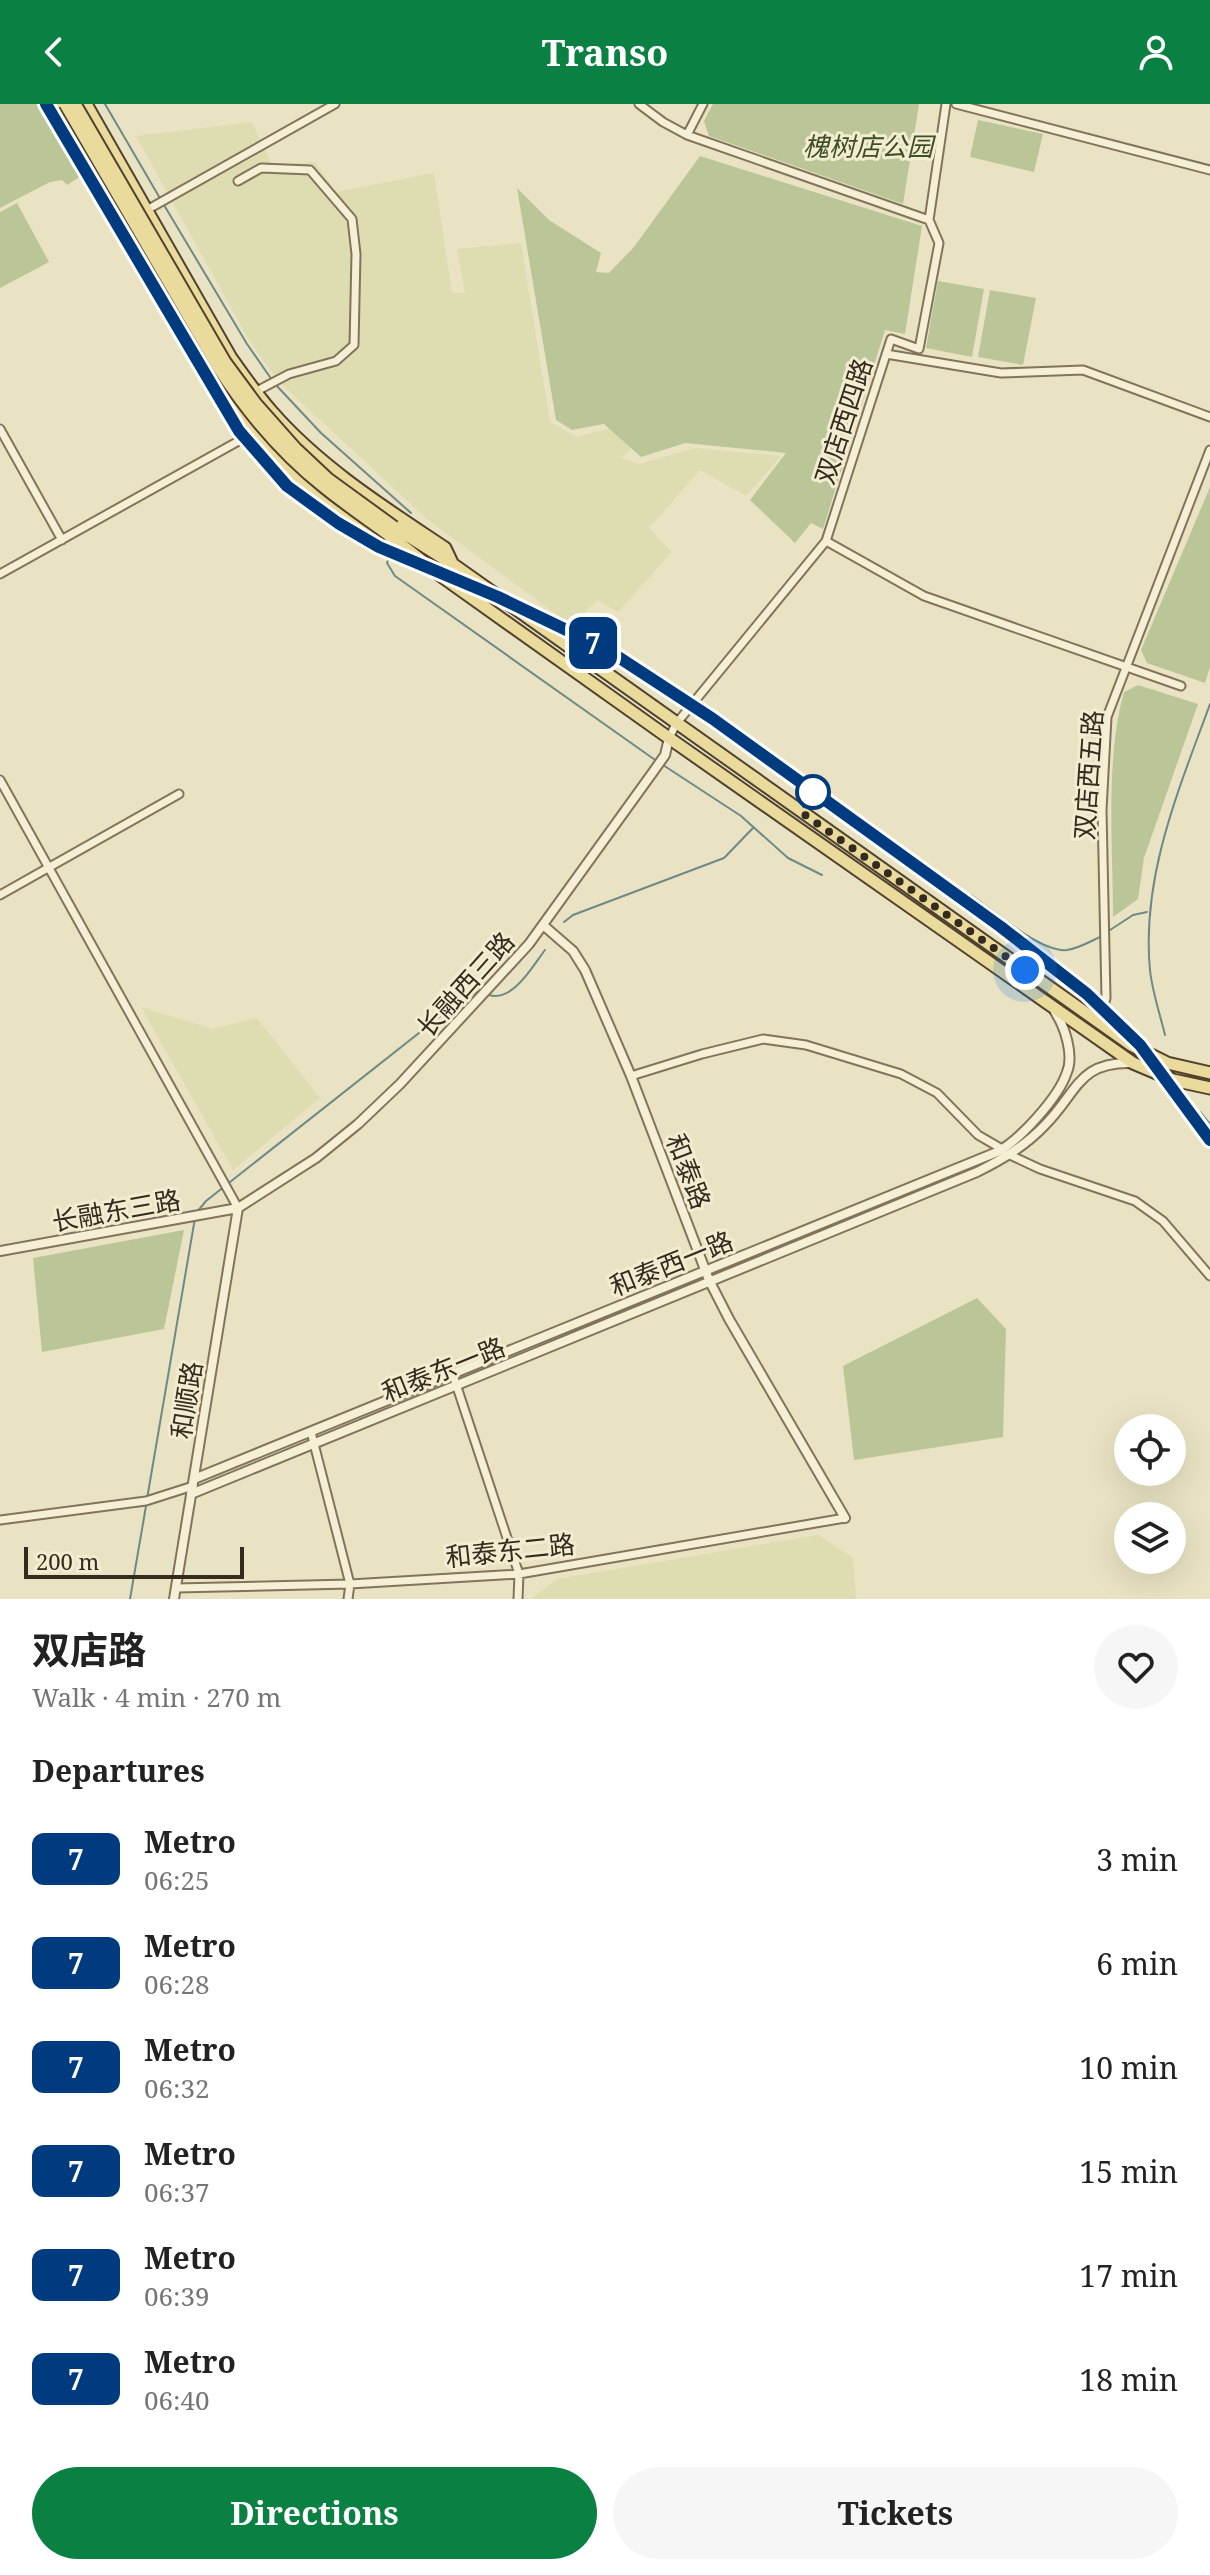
<!DOCTYPE html>
<html lang="en">
<head>
<meta charset="utf-8">
<style>
	body { margin:0; font-family:"Noto Serif","Noto Sans SC",serif; background:#f6f6f6; color:#222; height:100vh; display:flex; flex-direction:column; font-size:30px; white-space:nowrap }
	* { box-sizing:border-box; margin:0 }
	p { font-size:26px; color:#767676 }
	.icon { flex:none; width:44px; height:44px; fill:none; stroke:currentColor; stroke-width:2; stroke-linecap:round; stroke-linejoin:round }
	.map { position:relative; height:1495px; overflow:hidden }
	.sheet { display:flex; flex-direction:column; background:#fff; flex:1 }
	.sheet>* { flex:none }
	.badge { padding:0 16px; border-radius:12px; font-size:28px; line-height:52px }
	.buttons { position:absolute; left:1114px; top:1310px; display:grid; gap:16px }
	.buttons a { display:grid; place-items:center; width:72px; height:72px; border-radius:50%; background:#fff; box-shadow:0 8px 32px #0002; font-size:40px }
	.scale { position:absolute; left:24px; bottom:20px; width:220px; box-sizing:border-box; padding-left:8px; border:4px solid #332b1e; border-top:0; font-size:22px; line-height:28px; white-space:nowrap; color:#332b1e; -webkit-text-stroke:6px #f2ecd1; paint-order:stroke }
	.you { position:absolute; width:40px; height:40px; margin:-20px; border:6px solid #fff; border-radius:50%; background:#1a73e8; box-shadow:0 0 0 12px #1a73e833 }
	.map>.badge { position:absolute; translate:-50% -50%; box-shadow:0 0 0 4px #fff }
	h2 { padding:0 32px; font-size:30px; line-height:72px }
	.round { display:grid; place-items:center; flex:none; width:84px; height:84px; border-radius:42px; background:#f6f6f6 }
	.head { display:flex; align-items:center; justify-content:space-between; height:136px; padding:0 32px }
	h1 { font-size:38px; font-weight:700; line-height:60px }
	.cta { display:flex; gap:16px; margin-top:auto; padding:16px 32px }
	.cta a { flex:1; height:92px; border-radius:48px; background:#0b8043; color:#fff; font-size:32px; font-weight:700; line-height:92px; text-align:center }
	.cta a+a { background:#f6f6f6; color:#222 }
	ul { padding:0; list-style:none }
	li { display:flex; align-items:center; gap:24px; height:104px; padding:0 32px }
	li div { flex:1 }
	li b { display:block; font-size:30px }
	li em { font-style:normal }
	li .badge { min-width:88px; font-weight:700; text-align:center }
	header { display:flex; justify-content:space-between; align-items:center; height:104px; padding:0 32px; background:#0b8043; color:#fff; font-size:36px; font-weight:700 }
	.map>svg:first-child { display:block }
</style>
</head>
<body>
<header><svg class="icon" aria-label="back" viewBox="0 0 24 24"><path d="M15 5l-7 7 7 7"/></svg>Transo<svg class="icon" aria-label="person" viewBox="0 0 24 24"><circle cx="12" cy="8" r="4"/><path d="M4 21q1-7 8-7t8 7"/></svg></header>
<div class="map">
<svg width="1210" height="1495" viewBox="0 0 1210 1495">
	<rect width="100%" height="100%" fill="#e9e3c3"/>
	<path fill="#dedcb1" d="M252 18 272 61 315 58 336 88 434 69 452 189H465L457 145 521 139 550 318 577 333 610 324 631 344 621 354 640 360 695 344 781 352 746 392 700 366 649 424 672 448 618 508 597 496 572 522 427 415 278 277 249 236 136 32Z
		M141 903 213 925 257 914 320 994 233 1066Z
		M818 1431 853 1454 856 1495H531L557 1475Z"/>
	<path fill="#bbc698" d="M0 0H41L83 71 67 81 62 76 50 78 0 104Z
		M713 0H919L903 100 709 32 704 17Z
		M978 16 1043 30 1034 68 970 53Z
		M700 52 922 122 905 230 885 226 823 425 811 419 795 439 750 396 786 349 685 339 641 353 604 320 572 326 556 316 517 84 549 116 601 149 596 168 609 169 634 143Z
		M17 99 49 158 0 184V108Z
		M938 177 984 185 972 253 926 244Z
		M990 186 1036 194 1023 261 978 253Z
		M1210 383V563L1205 579 1147 559 1141 546Z
		M1138 581 1198 600 1144 754 1138 795 1113 813C1113 742 1105 655 1124 588Z
		M184 1126 164 1225 42 1248 33 1154Z
		M977 1194 1006 1225 1003 1333 854 1356 843 1262Z"/>
	<g fill="none" stroke-linecap="round" stroke-linejoin="round">
		<path stroke="#6d8a86" stroke-width="2" d="M105 0 161 96
			M164 101 247 240 272 276
			M276 281 321 329 411 409
			M389 454 387 459 395 472 658 658
			M663 661 741 712 788 754 822 771
			M962 791H971C993 806 1041 849 1067 846 1080 844 1091 837 1102 832
			M564 818 573 811 724 754 753 724
			M1107 828 1133 811 1147 808
			M489 891C513 898 532 863 545 846
			M1165 931C1160 910 1152 887 1150 866 1141 773 1179 685 1210 600
			M1200 1008 1210 1020
			M197 1108 206 1097 457 899 477 888
			M147 1395 195 1114
			M130 1495 146 1402"/>
		<g stroke="#82745b" stroke-width="11">
			<path id="minor" d="M639 0 663 18 687 31 929 116
				M956 0 1210 66
				M687 31 703 0
				M238 77 261 64 310 66 352 115 356 150 354 241 336 257 289 270 255 288
				M145 107 335 0
				M886 250 1001 269 1083 266 1210 313
				M0 325 62 436
				M826 437 924 492 1181 582
				M0 470 253 329
				M669 634 676 620 826 437 891 235 919 245 939 139 929 116 946 0
				M0 676 238 1104
				M0 791 179 690
				M1100 919 1106 894 1102 706 1107 613 1210 346
				M631 972 702 950 763 935 806 941 901 970 937 989 978 1031 1002 1045
				M1010 1051 1040 1065 1135 1097 1163 1117 1210 1172
				M453 1271 519 1470 518 1495
				M311 1328 350 1480 348 1495
				M0 1416 146 1397 193 1382
				M176 1484 350 1480 519 1470 845 1414"/>
		</g>
		<g stroke="#82745b" stroke-width="12">
			<path id="tertiary" d="M543 821 573 847 585 866 631 972 709 1176 729 1215 845 1414
				M0 1147 238 1104 316 1054 358 1020 400 980 529 840 653 668 665 651 669 634
				M194 1375 997 1048C1020 1036 1059 993 1067 968 1074 951 1065 923 1055 908
				M191 1390 977 1068C1003 1055 1025 1042 1045 1021 1078 988 1078 957 1133 959
				M174 1495 238 1104"/>
		</g>
		<g stroke="#50422f" stroke-width="15">
			<path id="primary" d="M58 0 205 255 253 330 296 375 408 454
				M86 0 231 254C244 272 257 291 272 308 320 363 385 404 445 444L453 461
				M394 423 454 461 1131 941 1167 959 1210 969
				M389 431 444 474 669 634 1133 959 1173 976 1210 984"/>
		</g>
		<use href="#minor" stroke="#f5efd5" stroke-width="7"/>
		<use href="#tertiary" stroke="#f5efd5" stroke-width="8"/>
		<use href="#primary" stroke="#eadb9d" stroke-width="11"/>
		<g stroke="#50422f" stroke-width="15" stroke-linecap="butt">
			<path id="primary-bridge" d="M65 0 218 263C247 308 282 350 324 383 345 400 367 415 389 431
				M75 0 225 258 256 300 295 344 328 375 394 423"/>
		</g>
		<use href="#primary-bridge" stroke="#eadb9d" stroke-width="11"/>
	</g>
	<g fill="none" stroke-linecap="round" stroke-linejoin="round">
		<g stroke="#fff" stroke-width="18">
			<path id="line" d="M46 0 239 327 287 382 338 419 379 443 498 493 606 545 713 615 1001 823 1087 890 1140 941 1210 1036"/>
		</g>
		<use href="#line" stroke="#003b80" stroke-width="12"/>
		<path stroke="#332b1e" stroke-width="8" stroke-dasharray="0 14.4" d="M813 688 801 708 1025 866"/>
	</g>
	<circle fill="#fff" stroke="#003b80" stroke-width="4" cx="813" cy="688" r="16"/>
	<g text-anchor="middle" dominant-baseline="central" stroke-width="6" stroke-linejoin="round" paint-order="stroke">
		<g font-size="26" font-style="italic" fill="#3f4e27" stroke="#f2ecd1">
			<text x="868" y="42">槐树店公园</text>
		</g>
		<g font-size="26" fill="#332b1e" stroke="#f2ecd1">
			<text transform="translate(843 317) rotate(-72)">双店西四路</text>
			<text transform="translate(1088 671) rotate(-86)">双店西五路</text>
			<text transform="translate(465 880) rotate(-48)">长融西三路</text>
			<text transform="translate(689 1067) rotate(69)">和泰路</text>
			<text transform="translate(116 1106) rotate(-10)">长融东三路</text>
			<text transform="translate(671 1159) rotate(-22)">和泰西一路</text>
			<text transform="translate(443 1265) rotate(-22)">和泰东一路</text>
			<text transform="translate(186 1296) rotate(-81)">和顺路</text>
			<text transform="translate(510 1446) rotate(-6)">和泰东二路</text>
		</g>
	</g>
</svg>
<div class="buttons">
<a><svg class="icon" aria-label="locate" viewBox="0 0 24 24"><circle cx="12" cy="12" r="6"/><path d="M12 2v4M12 18v4M2 12h4M18 12h4"/></svg></a>
<a><svg class="icon" aria-label="layers" viewBox="0 0 24 24"><path d="M12 4l9 5-9 5-9-5zM3 14l9 5 9-5"/></svg></a>
</div>
<div class="scale">200 m</div>
<div class="you" style="left:1025px;top:866px"></div>
<b class="badge" style="left:593px;top:539px;background:#003b80;color:#fff">7</b>
</div>
<section class="sheet">
<div class="head"><div><h1>双店路</h1><p>Walk · 4 min · 270 m</p></div><a class="round"><svg class="icon" aria-label="heart" viewBox="0 0 24 24"><path d="M12 20l-8-8c-3-5 5-10 8-4 3-6 11-1 8 4z"/></svg></a></div>
<h2>Departures</h2>
<ul>
<li><span class="badge" style="background:#003b80;color:#fff">7</span><div><b>Metro</b><p>06:25</p></div><em>3 min</em></li>
<li><span class="badge" style="background:#003b80;color:#fff">7</span><div><b>Metro</b><p>06:28</p></div><em>6 min</em></li>
<li><span class="badge" style="background:#003b80;color:#fff">7</span><div><b>Metro</b><p>06:32</p></div><em>10 min</em></li>
<li><span class="badge" style="background:#003b80;color:#fff">7</span><div><b>Metro</b><p>06:37</p></div><em>15 min</em></li>
<li><span class="badge" style="background:#003b80;color:#fff">7</span><div><b>Metro</b><p>06:39</p></div><em>17 min</em></li>
<li><span class="badge" style="background:#003b80;color:#fff">7</span><div><b>Metro</b><p>06:40</p></div><em>18 min</em></li>
</ul>
<div class="cta"><a>Directions</a><a>Tickets</a></div>
</section>
</body>
</html>
